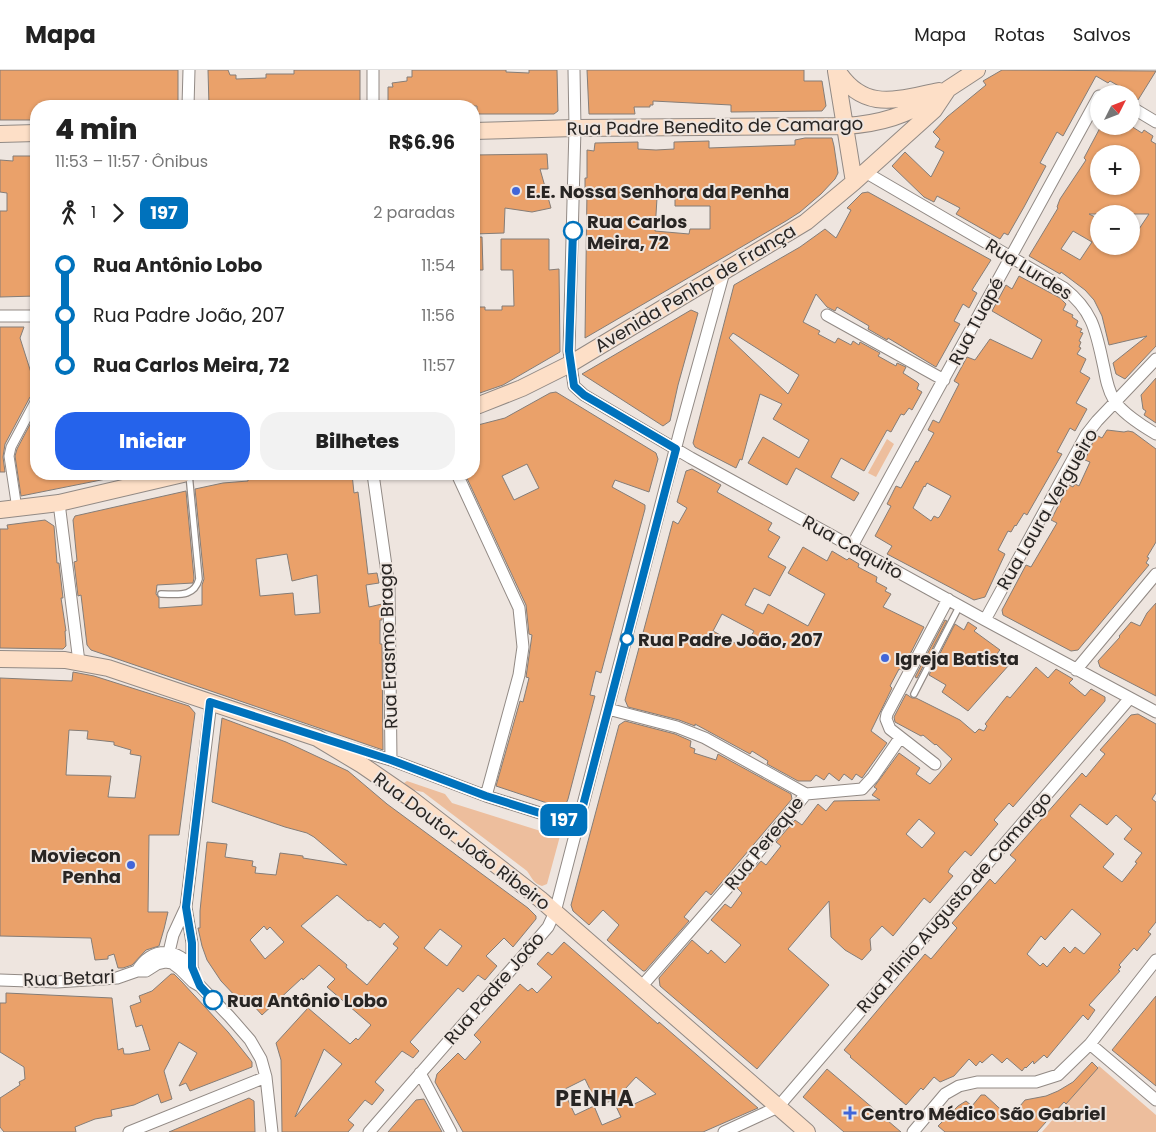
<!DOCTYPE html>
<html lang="pt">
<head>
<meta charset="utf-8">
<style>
	body { margin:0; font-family:Poppins,sans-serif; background:#f2f2f2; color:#222; height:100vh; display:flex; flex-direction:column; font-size:19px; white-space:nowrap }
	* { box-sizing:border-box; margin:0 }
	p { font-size:16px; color:#767676 }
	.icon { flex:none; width:28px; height:28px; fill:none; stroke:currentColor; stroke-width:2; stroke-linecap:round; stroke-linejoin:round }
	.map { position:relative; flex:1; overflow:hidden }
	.drawer { position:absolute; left:30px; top:30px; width:450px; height:380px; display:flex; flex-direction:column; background:#fff; border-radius:20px; box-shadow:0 1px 4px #0004 }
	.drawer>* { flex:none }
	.badge { padding:0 10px; border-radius:8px; font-size:18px; line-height:32px }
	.needle { width:32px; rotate:48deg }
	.buttons { position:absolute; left:1090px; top:15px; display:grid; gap:10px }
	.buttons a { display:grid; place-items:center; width:50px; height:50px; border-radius:50%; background:#fff; box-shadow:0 1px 4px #0004; font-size:25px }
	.map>.badge { position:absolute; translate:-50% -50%; box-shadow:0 0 0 2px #fff }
	.legs { display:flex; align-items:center; gap:8px; height:55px; padding:0 25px; font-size:16px }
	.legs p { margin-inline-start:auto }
	.head { display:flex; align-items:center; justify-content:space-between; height:85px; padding:0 25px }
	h1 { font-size:28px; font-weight:800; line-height:38px }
	.action { display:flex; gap:10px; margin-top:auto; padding:10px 25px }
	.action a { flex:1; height:58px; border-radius:20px; background:#2563eb; color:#fff; font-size:20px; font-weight:800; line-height:58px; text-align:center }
	.action a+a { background:#f2f2f2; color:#222 }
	ul { padding:0 25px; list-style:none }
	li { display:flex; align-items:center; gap:18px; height:50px; font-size:19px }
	li i { display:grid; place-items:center; width:8px; height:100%; margin:0 6px; background:currentColor }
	li i::after { content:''; width:12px; height:12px; margin:-6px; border:4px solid; border-radius:50%; background:#fff }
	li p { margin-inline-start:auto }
	li:first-child i { background:linear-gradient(#0000 50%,currentColor 0) }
	li:last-child i { background:linear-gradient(currentColor 50%,#0000 0) }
	header { display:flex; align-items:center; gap:30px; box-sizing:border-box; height:70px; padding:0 25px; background:#fff; border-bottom:1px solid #e0e0e0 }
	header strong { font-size:24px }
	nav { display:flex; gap:28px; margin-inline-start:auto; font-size:18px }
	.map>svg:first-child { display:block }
</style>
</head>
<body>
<header>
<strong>Mapa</strong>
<nav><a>Mapa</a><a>Rotas</a><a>Salvos</a></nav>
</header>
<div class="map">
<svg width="1156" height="1062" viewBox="0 0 1156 1062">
	<rect width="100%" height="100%" fill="#eee5df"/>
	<path fill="#edbe9d" d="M887 369 894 374 876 407 868 403Z
		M407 711 445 724 452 733 547 763H558L560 766 547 814 542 816C534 814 532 808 527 801L423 722C415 721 411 719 404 713Z
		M1099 996 1156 1045V1062H1042Z"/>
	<path fill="#eaa16a" stroke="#857d77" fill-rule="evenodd" d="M0 0H178V36H36V50H0Z
		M208 0H228L230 5H236V9L266 8V4H294V0H360V36H209Z
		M412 0H506V2L529 3V0H557L558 41 554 44H477V36H388V17H393L392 13 407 11V7H412Z
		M587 0H804V11H822L826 36 822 41 731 42V35L653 31V35H650V37H634L635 44H589Z
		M1002 0 1156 1 1138 30 1131 27V23L1110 11 1108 13 1096 6 1063 66 1057 62 1040 93 1046 96 1024 137 1008 165 1004 163 1000 169 956 144 960 138 937 126 934 132 924 127 892 96 905 82 931 107 944 82 935 77 940 69 933 62 947 47 986 15 983 11Z
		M1101 56H1131L1142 63 1144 60 1153 66 1151 71 1156 74V276L1125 309 1116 304 1113 293 1147 266 1109 275 1102 246 1094 230 1085 220 1061 202 1060 204 1029 186 1058 138 1057 137 1060 129 1086 90 1084 88ZM1099 84H1131V116H1099ZM1089 144H1149L1131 171V176H1099V149ZM1073 161 1092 172 1080 190 1061 179Z
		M805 68H832L834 76 838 103 835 109 821 124 800 142 786 151 585 268 587 120H585V108H587V80L594 81 595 73 638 72V79L656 80 674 79V72L709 71V78L736 77 795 75V70ZM657 128H675V136H710V159H690L689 164 655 161Z
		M547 84 548 99H540L551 138 532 142 505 138 504 163 474 164V85Z
		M13 86H36V226L0 227V141H7V123L0 122V90L13 91Z
		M868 122 991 190 972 220 977 223 969 238 963 234 954 251 960 254 936 297 888 268 887 270 868 259 869 256 837 237 835 241 827 237 816 224 803 252 820 261 818 264 835 273 838 268 851 275 853 271 859 275 860 272 880 283 878 286 896 296 897 293 906 297 903 303 917 312 919 314 917 319 922 322 912 340 909 338 904 345 901 344 891 362 887 360 864 401 841 388 831 407 859 423 854 431 796 398 787 415 748 393 763 367 799 388 809 370 773 349 782 334 760 324 742 390 740 389 736 398 695 377 693 373 734 215 800 177 825 159 836 168 851 140 847 138 862 123ZM733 263 799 305 788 324 729 268Z
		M474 167H482L483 200H474Z
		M501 169H549V200L559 199 560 282 503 315 474 325V237H485V240H502V236H514L513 200H501Z
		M1019 206 1060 228 1066 234 1063 240 1073 245 1072 247 1078 251 1076 256 1082 259 1080 262 1083 263 1079 271 1081 272 1079 277 1081 278 1077 284 1086 289 1080 302 1090 308 1076 333 1087 339 1075 361 1070 358 1057 382 1062 384 1027 445 1024 443 1016 456 1015 455 1011 462 1008 461 998 480 1005 484 985 527 974 530 887 484 892 476 875 466 890 438 891 436 887 434 896 416 901 418 916 391 918 392 934 363 928 360 933 350 939 353 959 314 954 311 967 287 975 290 990 269 1032 289 1042 270 992 241 1006 215 1012 219ZM927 413 951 426 940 446 938 448 934 446 931 451 913 438 924 416 925 417Z
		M691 240 698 243 678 315 670 351 663 356 582 304Z
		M0 257H24L20 268 34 312 36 324 30 327 5 374 3 387 5 402H0Z
		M1156 308V353L1144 345 1146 341 1143 339 1141 325Z
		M556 322 656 383 658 389 649 422 615 410 612 417 645 435V439L601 603 596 601 590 625 595 626 568 729 566 734 562 738 496 716 520 631 523 632 529 608 526 607 532 565 529 564 526 535 465 404H474V356L505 348 550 323ZM527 394 539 418 514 430 502 406Z
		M36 343V404H110L111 408 21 426 15 386 17 379Z
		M1107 360 1124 362 1128 361 1133 362 1156 379V472L1147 487 1149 488 1146 493 1149 495 1078 580 1071 581 1003 545 1002 540 1026 495 1031 497 1057 453 1051 450 1069 415 1073 417 1075 414 1079 416 1090 392 1085 390 1096 365 1102 368Z
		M692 399 721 415 717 422 772 453 768 460 780 467 768 487 786 497 770 526 754 518 745 535 763 544 768 534 808 556 825 524 788 503 803 477 827 491 832 481 847 490 849 488 859 494 858 497 877 507 876 512 887 518 885 521 891 524 883 537 924 557 902 600 899 599 890 616 892 618 871 661 887 673 862 708 856 704 852 710 844 704 839 711 829 703 824 710 816 705 811 711H798L767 694 768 691 752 681 750 684 695 654V656L679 650 628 637 625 630 673 451 678 454 687 438 677 432 686 401ZM722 544 754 561 744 578 713 561Z
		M264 404H352L354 423 358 422 368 504 377 503 379 513 366 515 369 537 382 534V550H380V574H382L383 680 91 580 87 575 81 525 78 526 74 492 77 491 73 450 75 446 186 421 194 508 193 513 157 515 156 524 159 528V538L202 535V515L204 509 195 419 223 413 248 411V407ZM287 484 292 511 317 505 320 543 295 545 293 523 260 526 256 489Z
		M45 450 54 456 57 493H59L63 528H61L66 561H65L66 576 63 579 0 578V459H8L7 455Z
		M1156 533V626L1100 597 1098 591 1120 567 1119 566 1131 552 1140 556 1147 543Z
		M945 550 947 551 917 608 915 607Z
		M968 552 977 558 974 561 1000 580 996 585 1009 595 968 641 942 622 946 615 929 605 955 554 964 560Z
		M1036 597 1048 608 1056 599 1073 609 1069 613 1085 626 1091 619 1105 627V631L1013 737 1009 733 994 750 998 754 971 786 965 781 950 798 948 802 953 806 930 833 924 828 893 866 882 856 870 869 871 880 862 890 845 880 831 867 829 831 788 879 829 915 757 999 660 916 659 908 692 870 708 884 711 880 725 893 741 875 711 850 725 834 731 838 742 823 737 818 761 791 766 795 781 776 776 772 795 750 802 755 818 734 826 741 834 731 880 730 872 725 877 719 874 717 899 683 920 698 916 704 930 714 952 689 936 674 935 675 923 665 921 666 895 652 894 647 906 624 912 628H916L960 650 975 663 979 659 984 661 987 656 985 654 999 636 1007 626 1010 628ZM919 749 935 763 922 778 906 764Z
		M73 602 94 606 189 636 195 643 179 765H149L148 842H168L164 859 159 876 146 880 132 895 123 898H118L114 884 108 886V889L95 890 91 868 0 866V608L72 611ZM69 660 88 661 87 669 114 672V675L131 680 130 684 141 686 135 728 108 727 111 706 66 705Z
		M1138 644 1156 654V723L1152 729 1156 732V852L1148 862 1151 864 1137 881 1134 878 1119 895 1121 897 1118 900 1120 901 1089 935 1095 940 1088 950 1083 945 1047 988 1044 985 1034 994 1033 991 1026 998 1025 997 1022 1001 1007 988 1002 993 992 984 982 993 980 991 976 996 969 989 954 1006 940 1012 934 1007 923 1020 921 1018 906 1035 850 987 851 986 844 980 925 884 931 889 957 858 952 853 990 809 995 814 1016 790 1010 785 1082 703 1086 707 1105 684 1100 680 1131 645ZM1080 734 1107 755 1116 745 1132 759 1124 769 1142 783 1135 792 1137 793 1122 812 1103 797 1114 784 1070 746ZM1072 839 1101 864 1084 884 1075 877 1070 883 1064 877 1047 897 1043 893 1040 896 1027 884 1041 866 1045 870Z
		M222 648 286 672 348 701 387 734 528 838 536 846V849L513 877 504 868 486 886 497 896 485 910 478 905 463 922 458 918 410 972 419 981 413 988 402 981 375 1012 384 1020 372 1035 365 1030 350 1048 348 1050 354 1055 348 1062H282L281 990 276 973 308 938 350 974 356 968 358 970 371 955 327 917 335 909 319 895 303 910 302 908 262 945 244 925 239 930 221 911 207 890 202 876 198 858H200V841L207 772 227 774 225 787 253 791 252 796 256 797 255 803 276 805 280 783 303 786V788L347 795 314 767 307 763 285 757 212 732ZM337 825 368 851 370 850 380 858 384 853 399 867 393 874 398 878 367 915 346 897 347 895 301 856ZM264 856 267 860 270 857 284 872 265 889 250 870ZM440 859 462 876 447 896 424 878ZM324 979 342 994 295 1047Z
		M625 651 675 664 691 671 690 677 695 679 694 683 716 690 718 684 791 724 792 729 711 825 706 821 684 847 689 851 645 901H643L607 870 619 855 603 840 589 855 573 841 571 835 619 655Z
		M564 872 658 954 659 952 758 1038 703 1062H463L435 1012 437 1004 458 983 465 990 481 972 474 965 520 914 528 921 532 918 537 923 552 907 537 894 548 882 552 885ZM636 1007 656 1024 632 1035 625 1019ZM585 1009 598 1036 613 1030 621 1047 602 1055 594 1036 575 1045 567 1028 569 1027 565 1019Z
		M171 904H174L182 912 228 962 252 992V997L190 1021 186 1013 179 1016 197 983 179 972 164 1001 172 1029 161 1033 158 1024 134 1035 111 1040 112 1046 95 1049 75 1057 76 1062H4L0 1057V1028L20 1015 19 1012 25 1009 24 997 0 982V933H6V923L112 928 118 980 123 978 124 984H130L150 980 142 955 136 957 130 936 141 932 139 926 152 921Z
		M1156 926V1016L1112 980Z
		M1092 992 1098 998 1066 1034 1064 1032 1037 1062H945L938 1056 958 1036 966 1031 972 1036 981 1025H985L1010 1048 1025 1030 1046 1026 1058 1021 1073 1012Z
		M827 999 901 1062H844L803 1027Z
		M249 1028 254 1031 255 1062H169Z
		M424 1029 442 1062H388L416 1030Z"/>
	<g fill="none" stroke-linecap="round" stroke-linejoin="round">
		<g stroke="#928a85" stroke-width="8">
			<path id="service" d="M161 524C177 524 194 528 199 509L189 404
				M914 624 960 535"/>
		</g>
		<g stroke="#928a85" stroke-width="11">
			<path id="pedestrian" d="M17 439 9 386 11 377 36 330"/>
		</g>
		<g stroke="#928a85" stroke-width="13">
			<path id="minor" d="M373 0V36
				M574 0 575 58 569 281 574 316 584 325 691 388 985 550 1156 642
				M188 36 189 0
				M1131 37 1156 52
				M865 102 1064 218C1094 242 1096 262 1104 298 1106 309 1108 320 1114 330 1121 342 1144 357 1156 364
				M827 245 944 310
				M0 246H36
				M373 404 389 517 391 690
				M457 404 519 538 523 577 519 605 486 726
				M59 433 79 592
				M852 476 1099 26
				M985 550 1086 365 1097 351 1156 289
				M1076 600 1156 504
				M608 639 677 657 705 668 806 724
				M333 673 391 690 486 726 578 755
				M935 694 890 659 886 649 887 644 948 529
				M806 724 862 719 873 707 900 668
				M169 882 173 865 186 837
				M192 897V873L186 837 211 632
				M137 901C151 876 179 877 193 900
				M0 910 57 912 117 908 137 901H146L157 894 166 892 172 893 180 899 193 912 200 916 229 946 250 970 261 989 266 1007 272 1062
				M641 917 751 791 806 724
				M1090 974 1156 1030
				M420 1003 451 1062
				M129 1062 266 1007
				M369 1062 536 871 548 857 555 842 680 361 724 202
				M724 1062 778 1037 1130 628
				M913 1062 945 1024 959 1016 977 1012H1036L1058 1005 1090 974 1156 890"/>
		</g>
		<g stroke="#928a85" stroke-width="18">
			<path id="secondary" d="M837 0C864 43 898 29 939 21
				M836 1 854 112
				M474 61 575 58 844 56C881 54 907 45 938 26
				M0 64 36 63
				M474 337 522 318 570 294 806 152 854 112 934 40 948 19 977 0
				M0 440 59 433 183 404
				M0 589 65 590 108 598 317 668 362 695 410 728 540 829 807 1062"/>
		</g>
		<use href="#service" stroke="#fff" stroke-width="5.5"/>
		<use href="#pedestrian" stroke="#fff" stroke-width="9"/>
		<use href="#minor" stroke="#fff" stroke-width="11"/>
		<use href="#secondary" stroke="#fddfc7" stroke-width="16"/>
	</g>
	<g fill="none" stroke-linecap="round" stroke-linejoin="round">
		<g stroke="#fff" stroke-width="11">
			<path id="line-1" d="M213 930 200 916 192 897V873L186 837 210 632 391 690 486 726 578 755 676 379 584 325 574 316 569 281 573 161"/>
		</g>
		<use href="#line-1" stroke="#0072bc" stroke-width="8"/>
	</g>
	<g fill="#4166d9" stroke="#eee5df" stroke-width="2">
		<circle cx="516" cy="121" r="5"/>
		<circle cx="885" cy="588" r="5"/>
		<circle cx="131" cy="795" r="5"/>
		<path d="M847.5 1035.5h5v5h5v5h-5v5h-5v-5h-5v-5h5z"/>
	</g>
	<g fill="#fff" stroke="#0072bc" stroke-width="2.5">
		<circle cx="573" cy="161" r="9"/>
		<circle cx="627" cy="569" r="6"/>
		<circle cx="213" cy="930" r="9"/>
	</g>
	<g text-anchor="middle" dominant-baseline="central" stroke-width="4" stroke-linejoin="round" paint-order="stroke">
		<g font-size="18" fill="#282523" stroke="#eee5df">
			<text transform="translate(715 56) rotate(-1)">Rua Padre Benedito de Camargo</text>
			<text transform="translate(1029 199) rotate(32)">Rua Lurdes</text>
			<text transform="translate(695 218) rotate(-31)">Avenida Penha de França</text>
			<text transform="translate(976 251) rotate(-62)">Rua Tuapé</text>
			<text transform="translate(1047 439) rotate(-60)">Rua Laura Vergueiro</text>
			<text transform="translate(853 477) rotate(29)">Rua Caquito</text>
			<text transform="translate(388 576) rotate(-92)">Rua Erasmo Braga</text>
			<text transform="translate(462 771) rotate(37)">Rua Doutor João Ribeiro</text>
			<text transform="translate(764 773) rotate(-51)">Rua Pereque</text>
			<text transform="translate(954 832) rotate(-49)">Rua Plinio Augusto de Camargo</text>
			<text transform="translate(69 908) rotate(-2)">Rua Betari</text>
			<text transform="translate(494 918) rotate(-49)">Rua Padre João</text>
		</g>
		<g font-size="18" font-weight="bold" fill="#282523" stroke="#eee5df" text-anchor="start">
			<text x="526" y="121">E.E. Nossa Senhora da Penha</text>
			<text x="895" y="588">Igreja Batista</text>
			<text x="121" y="785" text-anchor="end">Moviecon<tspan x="121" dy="21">Penha</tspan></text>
			<text x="861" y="1043">Centro Médico São Gabriel</text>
		</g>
		<g font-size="18" font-weight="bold" fill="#282523" stroke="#eee5df" text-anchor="start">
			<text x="587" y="151">Rua Carlos<tspan x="587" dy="21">Meira, 72</tspan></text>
			<text x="638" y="569">Rua Padre João, 207</text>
			<text x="227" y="930">Rua Antônio Lobo</text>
		</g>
		<g font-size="22" font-weight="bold" letter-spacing="1" fill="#282523" stroke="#eee5df">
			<text x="595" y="1028">PENHA</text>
		</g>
	</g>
</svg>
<div class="buttons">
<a><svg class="needle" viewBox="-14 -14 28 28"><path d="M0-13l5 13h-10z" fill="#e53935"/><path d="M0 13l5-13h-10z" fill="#767676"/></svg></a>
<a>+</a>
<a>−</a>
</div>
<b class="badge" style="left:564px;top:750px;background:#0072bc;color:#fff">197</b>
<section class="drawer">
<div class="head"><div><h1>4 min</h1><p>11:53 – 11:57 · Ônibus</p></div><b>R$6.96</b></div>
<div class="legs"><svg class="icon" aria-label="walk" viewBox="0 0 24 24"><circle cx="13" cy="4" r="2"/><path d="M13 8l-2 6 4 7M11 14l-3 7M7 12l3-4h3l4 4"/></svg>1<svg class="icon" aria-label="forward" viewBox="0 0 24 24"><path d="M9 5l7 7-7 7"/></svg><b class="badge" style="background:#0072bc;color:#fff">197</b><p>2 paradas</p></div>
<ul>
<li><i style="color:#0072bc"></i><b>Rua Antônio Lobo</b><p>11:54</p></li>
<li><i style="color:#0072bc"></i><span>Rua Padre João, 207</span><p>11:56</p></li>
<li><i style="color:#0072bc"></i><b>Rua Carlos Meira, 72</b><p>11:57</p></li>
</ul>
<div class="action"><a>Iniciar</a><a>Bilhetes</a></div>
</section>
</div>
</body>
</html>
